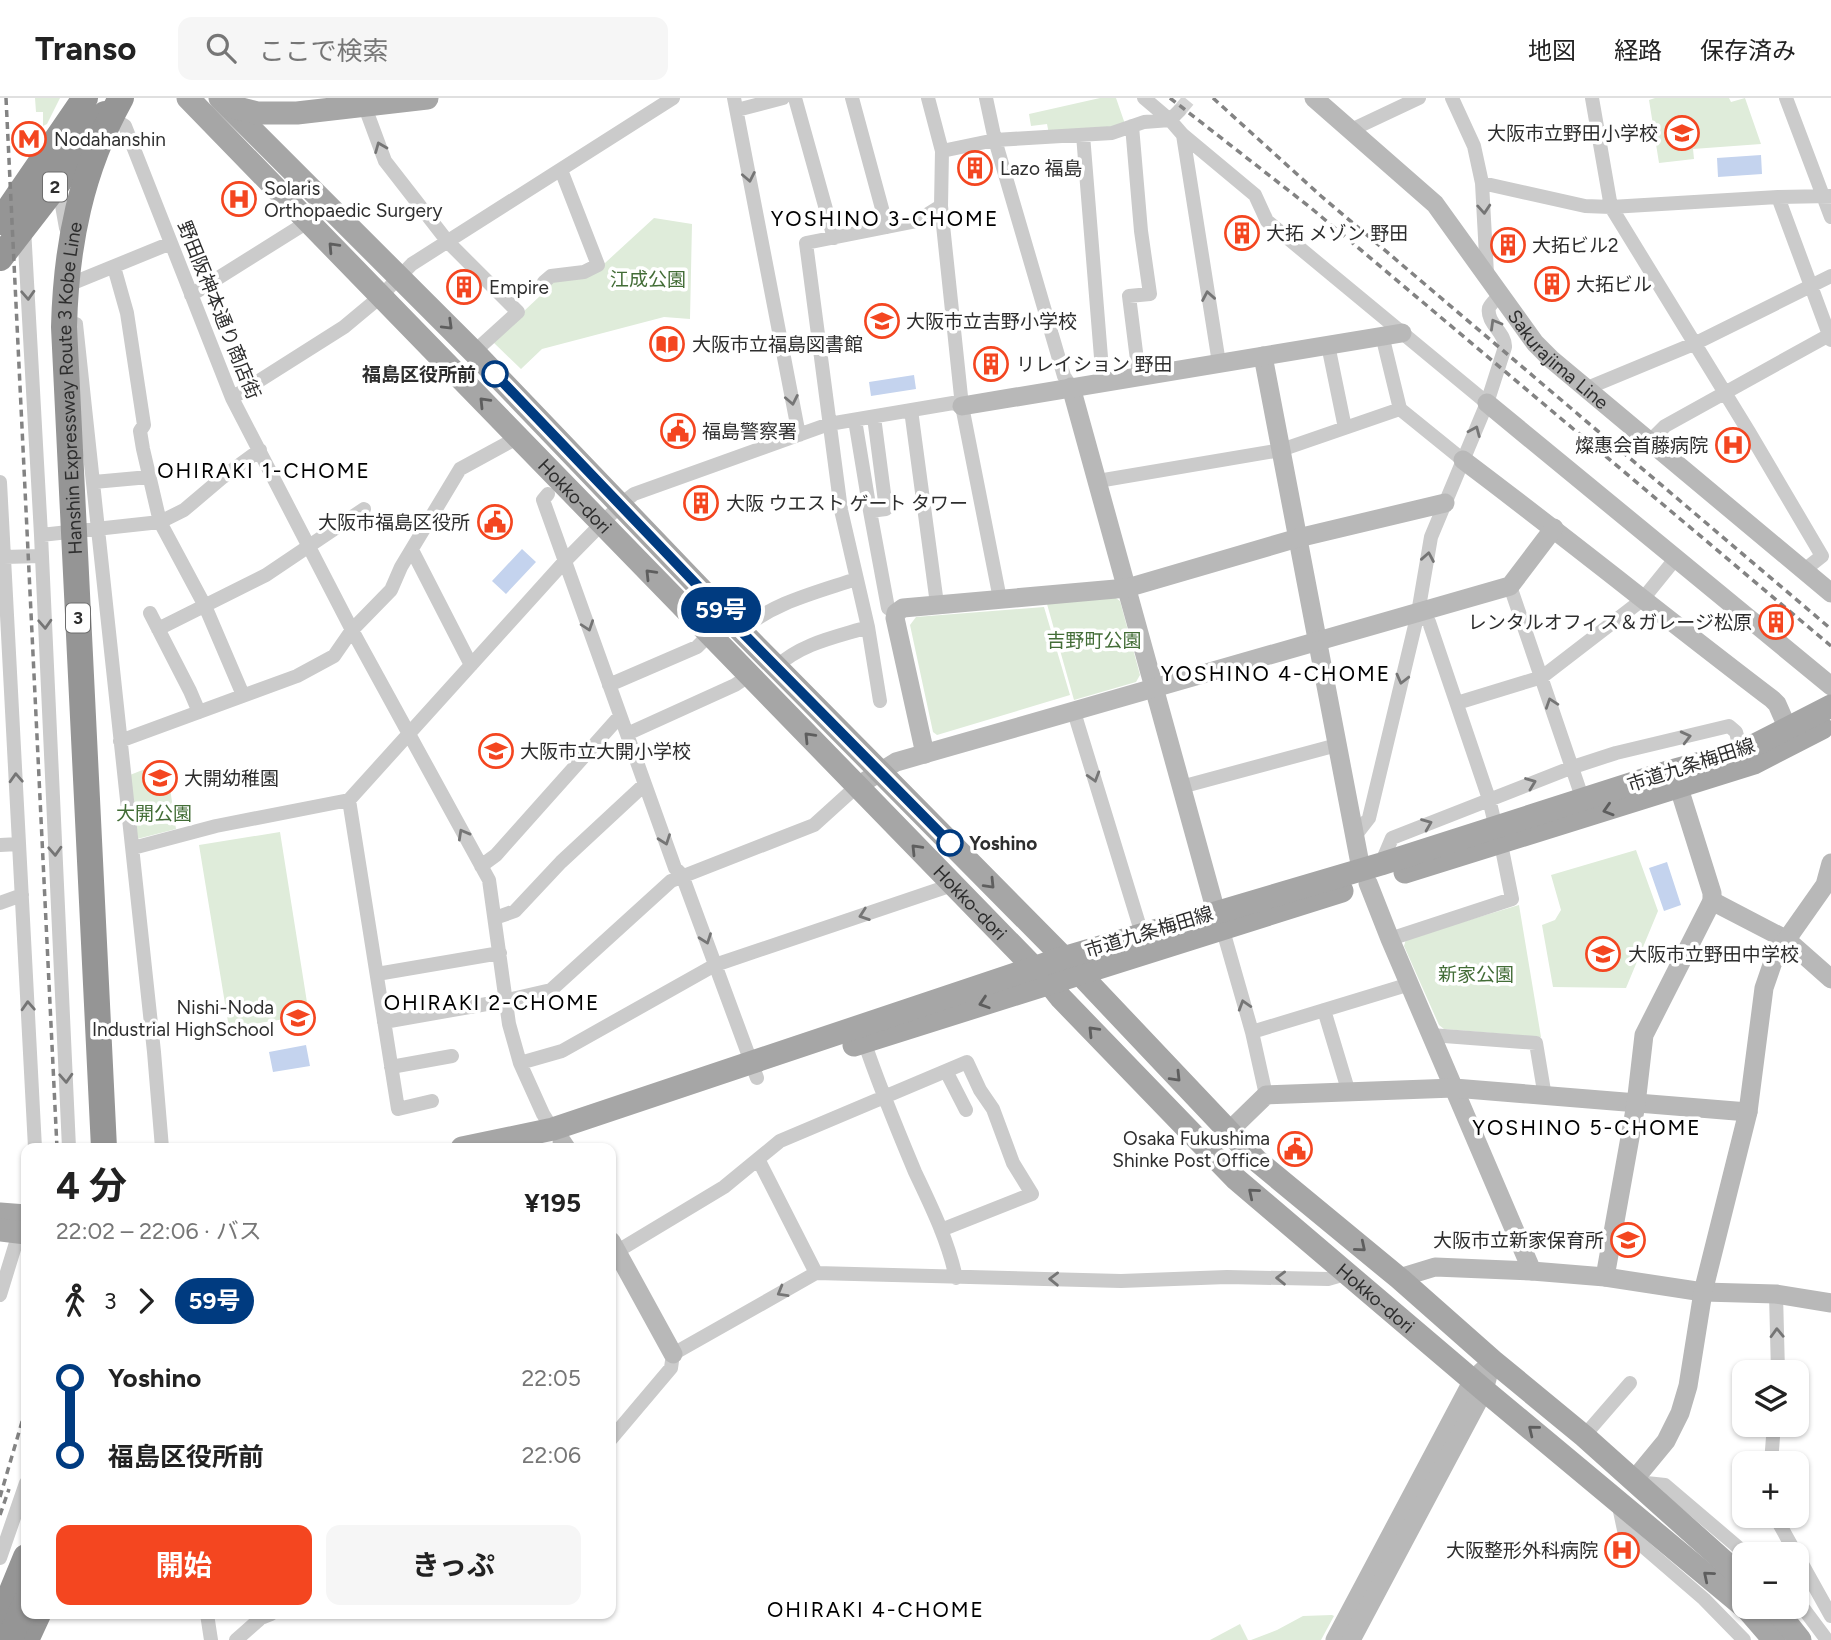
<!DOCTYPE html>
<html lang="ja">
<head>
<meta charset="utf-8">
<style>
	body { margin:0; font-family:Figtree,"Noto Sans JP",sans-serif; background:#f6f6f6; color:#222; height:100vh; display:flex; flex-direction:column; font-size:26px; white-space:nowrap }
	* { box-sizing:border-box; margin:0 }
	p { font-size:23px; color:#767676 }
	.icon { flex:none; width:38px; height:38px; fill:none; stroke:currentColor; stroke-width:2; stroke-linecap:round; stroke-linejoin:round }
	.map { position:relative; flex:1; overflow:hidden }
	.panel { position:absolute; left:21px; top:1045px; width:595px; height:476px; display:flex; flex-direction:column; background:#fff; border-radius:14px; box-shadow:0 2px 5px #0004 }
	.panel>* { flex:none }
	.badge { padding:0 14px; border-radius:23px; font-size:24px; line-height:46px }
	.controls { position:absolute; left:1732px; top:1262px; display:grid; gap:14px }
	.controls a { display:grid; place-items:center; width:77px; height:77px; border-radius:14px; background:#fff; box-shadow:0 2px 5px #0004; font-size:35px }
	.map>.badge { position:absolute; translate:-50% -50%; box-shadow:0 0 0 4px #fff }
	.legs { display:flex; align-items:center; gap:10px; height:77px; padding:0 35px; font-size:23px }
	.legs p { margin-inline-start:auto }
	.summary { display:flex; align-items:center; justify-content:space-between; height:119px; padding:0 35px }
	h1 { font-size:38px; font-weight:700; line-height:52px }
	.button { display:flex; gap:14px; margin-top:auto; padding:14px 35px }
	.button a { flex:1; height:80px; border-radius:14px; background:#f44620; color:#fff; font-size:28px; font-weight:700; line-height:80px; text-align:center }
	.button a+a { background:#f6f6f6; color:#222 }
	ul { padding:0 35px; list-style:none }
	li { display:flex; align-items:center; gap:24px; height:77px; font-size:26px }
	li i { display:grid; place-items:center; width:10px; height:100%; margin:0 9px; background:currentColor }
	li i::after { content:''; width:18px; height:18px; margin:-9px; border:5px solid; border-radius:50%; background:#fff }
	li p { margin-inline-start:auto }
	li:first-child i { background:linear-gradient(#0000 50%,currentColor 0) }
	li:last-child i { background:linear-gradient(currentColor 50%,#0000 0) }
	header { display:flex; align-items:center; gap:42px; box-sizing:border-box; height:98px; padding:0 35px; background:#fff; border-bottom:2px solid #e0e0e0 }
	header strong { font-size:33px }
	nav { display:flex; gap:38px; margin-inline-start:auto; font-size:24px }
	.search { width:490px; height:63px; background:#f6f6f6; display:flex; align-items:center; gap:18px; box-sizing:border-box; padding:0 24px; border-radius:14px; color:#767676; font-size:26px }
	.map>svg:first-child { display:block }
</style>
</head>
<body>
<header>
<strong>Transo</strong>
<div class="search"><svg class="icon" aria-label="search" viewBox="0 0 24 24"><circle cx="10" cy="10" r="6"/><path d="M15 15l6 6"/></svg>ここで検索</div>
<nav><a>地図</a><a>経路</a><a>保存済み</a></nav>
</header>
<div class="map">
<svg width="1831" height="1542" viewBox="0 0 1831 1542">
	<rect width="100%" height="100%" fill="#fff"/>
	<path fill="#dfecda" d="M35 0H60L47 26 43 28V14H36Z
		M1100 0H1116L1125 26 1108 31 1049 36 1047 26 1031 28 1029 16Z
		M1655 0H1729L1731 4 1745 0 1761 46 1693 51 1694 61 1659 65 1649 2Z
		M654 120 692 126 690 221 664 219 542 251 521 271 492 243 540 198 546 185 585 176 605 165Z
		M1113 498 1120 503 1140 577 1136 584 1074 602 1047 506Z
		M1044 509 1070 597 937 637 933 634 910 527 916 519Z
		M160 665 164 691 170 690 176 731 137 741 130 677Z
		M280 734 309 917 229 930 199 747Z
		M1636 752 1658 813 1626 890 1553 889 1542 827 1555 822 1561 812 1551 777Z
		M1519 807 1541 939 1444 931 1439 927 1404 848 1406 841Z
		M1332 1517 1334 1518 1321 1542H1251L1277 1532 1303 1518Z
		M1240 1526 1248 1542H1210Z"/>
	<path fill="#c4d3ee" d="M1761 57 1762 76 1718 79 1717 60Z
		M914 277 916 291 871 298 869 284Z
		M522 451 536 464 506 496 492 483Z
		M1667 764 1681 807 1664 813 1649 770Z
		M306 947 310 968 273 974 269 954Z"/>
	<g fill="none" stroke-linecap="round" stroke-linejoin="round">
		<path stroke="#d5d5d5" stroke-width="14" stroke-dasharray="14 7" stroke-linecap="butt" d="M1179 13 1190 0"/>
		<path stroke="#cbcbcb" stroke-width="14" d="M734 0 799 337
			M795 0 834 140
			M852 0 887 129
			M928 0 942 53 941 108 962 308 1000 501
			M986 0 995 42 1064 278 1071 289
			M1144 0 1170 22 1183 37 1255 97 1267 123 1487 305
			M1452 0 1474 48 1482 85 1487 176
			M1592 0 1611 109 1749 334 1822 458 1803 473
			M1786 0 1831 119
			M362 1 385 63 448 144 518 214 474 254
			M737 12 783 0
			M107 17 125 28 232 300 352 532 489 782 509 926 520 965 543 1016 555 1035
			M1132 28 1141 133 1150 196 1129 198 1139 278
			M1351 32 1419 0
			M1083 37 1103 284
			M1183 37 1219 265
			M942 53 995 42 1112 35 1144 24 1170 22 1179 13
			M58 85 66 130
			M1482 85 1585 108 1611 109 1778 99 1831 98
			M1778 99 1831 242
			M24 130 41 437 69 1050
			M114 169 127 215 144 327 140 333 143 351 160 424 205 508 243 597
			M544 184 551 178 584 174 598 167 561 72
			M73 185 171 145
			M191 197 309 123
			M76 226 154 954 162 1050
			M1382 237 1400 311 1463 362
			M1328 247 1345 330
			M1585 291 1696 245 1831 178
			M232 300 344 229 380 199 412 166 673 0
			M911 312 937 506
			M855 322 870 413 888 510 896 515
			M1649 344 1665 328 1829 237
			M1098 383 1281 352 1400 311
			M0 384 35 1050
			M94 384 149 379
			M548 396 543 402 675 770 682 777 757 980
			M870 413 886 411 874 319
			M41 437 160 424 184 412 223 379 260 352
			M412 452 471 567
			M4 459 41 458
			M1510 488 1583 702
			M150 515 190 593 199 614
			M1418 515 1429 524 1489 701 1496 730
			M158 531 266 477 364 411
			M741 533C771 505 818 494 856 481
			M776 569C802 545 836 539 868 529
			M609 587 697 549 710 536
			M880 603 868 529 841 412 806 145 917 123 941 108
			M1457 605 1542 579 1642 502 1676 460
			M1074 614 1142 836
			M627 636 735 587 750 577
			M120 643 297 578 334 558 352 532 391 492 401 469 460 371 517 340
			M1181 689 1337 647
			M349 702 398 1011 432 1003
			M1355 738 1369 720 1418 515 1431 439 1487 305 1505 249C1506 235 1486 225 1489 210 1491 205 1497 201 1500 196
			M0 747 19 746
			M133 750 216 728 349 702 565 463 621 406 634 396 829 326 953 305 962 308
			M1381 766 1392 740 1573 669 1616 655 1729 628 1736 634 1741 654
			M481 768 496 757 620 618
			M0 805 22 797
			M495 820 515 813 561 764 645 686
			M1222 829 1252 934 1266 997
			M1390 841 1512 801 1501 746
			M377 876 500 855
			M1324 912 1349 995
			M384 924 504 903 551 892 671 783 814 727 856 689
			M1252 934 1410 886
			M1431 937 1536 945 1545 999
			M864 943C879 988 897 1031 915 1074 931 1108 948 1142 956 1180
			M520 965 562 953 715 867 952 787
			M391 969 452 958
			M946 973 966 1012
			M758 1061 816 1175
			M616 1154 724 1089 780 1043 967 964 980 992 993 1011 1013 1065 1032 1096 941 1132
			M1776 1196 1778 1274
			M0 1197 19 1135
			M1584 1338 1630 1285
			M611 1341 671 1270 673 1256 816 1175 1121 1183 1227 1179 1328 1181 1349 1175
			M1771 1365 1774 1326
			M1637 1384 1665 1387 1746 1456
			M1618 1404 1624 1432 1704 1501 1744 1542
			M1775 1418 1796 1456
			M1797 1457 1831 1518
			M0 1460 26 1385
			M1797 1502 1827 1542
			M207 1516 211 1542
			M236 1542 261 1520 271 1516"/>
		<g stroke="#b8b8b8" stroke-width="19">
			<path id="s1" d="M1314 0 1435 106 1535 245 1551 261 1831 495"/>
			<path d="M1263 258 1361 771"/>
			<path d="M1071 289 1216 814 1221 827"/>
			<path d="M1487 305 1831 588"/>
			<path d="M962 308 1402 235"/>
			<path d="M1463 362C1567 440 1668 522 1772 601L1777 606 1788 631"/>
			<path d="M925 656 895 520 896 515 903 510 1127 490 1298 440 1445 405"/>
			<path d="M856 689 896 664 1510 488 1554 430"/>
			<path d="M1368 785 1390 841 1532 1173"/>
			<path d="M1712 803 1787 842 1831 881"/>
			<path d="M1228 1034 1266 997 1454 990 1748 1014"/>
			<path d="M562 1044 566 1050"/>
			<path d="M611 1143 673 1256"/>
			<path d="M1605 1179 1636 1006 1644 937 1712 803V795L1679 690"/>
			<path d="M1399 1180 1435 1169 1532 1173 1605 1179 1703 1194 1776 1196 1831 1205"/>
			<path d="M1633 1383 1666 1343 1680 1315 1688 1288 1703 1194 1748 1014 1764 890 1775 858 1825 787 1831 765"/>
			<path d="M1335 1542 1473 1282 1493 1263"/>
			<path d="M1351 1542 1484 1292 1488 1277"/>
		</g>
		<g stroke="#a6a6a6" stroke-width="23">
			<path id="s2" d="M188 0 1049 885 1061 900 1236 1081 1484 1292 1748 1512 1774 1542"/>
			<path d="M220 0 474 254 741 533 1079 875 1256 1062 1399 1180 1493 1263 1584 1338 1745 1482"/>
			<path d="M230 8 257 15H297L427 0"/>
			<path d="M1405 774 1754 665 1822 630"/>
			<path d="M854 947 1342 793"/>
			<path d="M462 1050 553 1031 1063 860 1381 766 1671 673 1741 654 1831 608"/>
			<path d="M0 1116 26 1118"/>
			<path d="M0 1132 26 1135"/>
			<path d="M1773 1508 1800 1542"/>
		</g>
		<path stroke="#959595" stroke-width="26" d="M0 124 85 0
			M0 160 58 85 105 16
			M0 1522 26 1459
			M26 1542 38 1516"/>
		<path stroke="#838383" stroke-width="3.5" stroke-dasharray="7 5" stroke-linecap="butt" d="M6 0 57 1050
			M1170 0 1311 110 1831 548
			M1213 0 1321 98 1831 531
			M0 1399 26 1310
			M0 1417 9 1391"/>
		<g stroke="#959595" stroke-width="26">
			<path id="s3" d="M104 1050 64 229C66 147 81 72 121 0"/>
			<path d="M9 1542 26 1504"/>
		</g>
	</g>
	<defs><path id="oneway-chevron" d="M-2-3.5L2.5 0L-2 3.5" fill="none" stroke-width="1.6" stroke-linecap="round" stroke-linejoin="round" transform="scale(1.75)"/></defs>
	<g stroke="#757575">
		<use href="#oneway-chevron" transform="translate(380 49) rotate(-112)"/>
		<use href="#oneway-chevron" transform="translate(749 79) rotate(79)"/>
		<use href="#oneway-chevron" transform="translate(1484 111) rotate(86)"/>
		<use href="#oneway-chevron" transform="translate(28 197) rotate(87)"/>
		<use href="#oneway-chevron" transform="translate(1208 198) rotate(-100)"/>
		<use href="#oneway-chevron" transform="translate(1495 226) rotate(-120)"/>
		<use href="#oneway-chevron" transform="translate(792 302) rotate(79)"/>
		<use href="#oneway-chevron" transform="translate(1475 333) rotate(-67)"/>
		<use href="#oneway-chevron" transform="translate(1428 459) rotate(-80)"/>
		<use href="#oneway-chevron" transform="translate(45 526) rotate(87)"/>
		<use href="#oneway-chevron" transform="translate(588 528) rotate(71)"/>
		<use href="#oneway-chevron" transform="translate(1402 581) rotate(104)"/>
		<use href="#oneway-chevron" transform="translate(1551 605) rotate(-109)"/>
		<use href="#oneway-chevron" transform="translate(1686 639) rotate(-14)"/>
		<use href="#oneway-chevron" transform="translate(1094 679) rotate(73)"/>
		<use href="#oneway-chevron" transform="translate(16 680) rotate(-93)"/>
		<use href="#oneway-chevron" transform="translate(1531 685) rotate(-21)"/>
		<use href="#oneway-chevron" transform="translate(1427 726) rotate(-22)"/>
		<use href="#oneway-chevron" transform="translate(463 736) rotate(-119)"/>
		<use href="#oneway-chevron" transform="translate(665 742) rotate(70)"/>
		<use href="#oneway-chevron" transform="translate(55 753) rotate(87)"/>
		<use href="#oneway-chevron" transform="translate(864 817) rotate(161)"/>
		<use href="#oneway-chevron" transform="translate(706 841) rotate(70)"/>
		<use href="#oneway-chevron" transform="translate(1244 907) rotate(-107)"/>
		<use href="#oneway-chevron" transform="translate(28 908) rotate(-93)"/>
		<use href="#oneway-chevron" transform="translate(66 980) rotate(87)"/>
		<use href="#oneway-chevron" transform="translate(1281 1180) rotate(-179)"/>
		<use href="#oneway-chevron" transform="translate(1054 1181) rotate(-179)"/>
		<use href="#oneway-chevron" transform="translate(782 1194) rotate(150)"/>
		<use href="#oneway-chevron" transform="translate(1777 1235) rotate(-92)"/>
	</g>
	<g stroke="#5e5e5e">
		<use href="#oneway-chevron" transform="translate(333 149) rotate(-133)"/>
		<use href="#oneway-chevron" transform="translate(448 227) rotate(44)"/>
		<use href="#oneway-chevron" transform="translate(484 304) rotate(-134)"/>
		<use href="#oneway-chevron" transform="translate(650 476) rotate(-134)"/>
		<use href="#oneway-chevron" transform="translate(809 639) rotate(-134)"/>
		<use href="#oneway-chevron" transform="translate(1608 712) rotate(163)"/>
		<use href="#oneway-chevron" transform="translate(916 751) rotate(-134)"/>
		<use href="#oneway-chevron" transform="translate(990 786) rotate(46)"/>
		<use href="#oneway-chevron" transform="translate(984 905) rotate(162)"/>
		<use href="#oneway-chevron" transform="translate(1093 933) rotate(-134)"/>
		<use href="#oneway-chevron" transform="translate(1176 979) rotate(46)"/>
		<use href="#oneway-chevron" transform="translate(1253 1095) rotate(-140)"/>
		<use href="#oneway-chevron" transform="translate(1361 1149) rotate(40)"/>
		<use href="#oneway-chevron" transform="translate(1533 1332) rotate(-141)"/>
		<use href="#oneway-chevron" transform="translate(1708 1478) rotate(-140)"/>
	</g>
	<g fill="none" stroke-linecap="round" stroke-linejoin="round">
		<g stroke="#fff" stroke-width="16">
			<path id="line-1" d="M495 276 741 533 950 745"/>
		</g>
		<use href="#line-1" stroke="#003b80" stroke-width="10"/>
	</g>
	<defs>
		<g id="school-ring" transform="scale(1.75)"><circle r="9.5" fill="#fff" stroke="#f44620" stroke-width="1.5"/><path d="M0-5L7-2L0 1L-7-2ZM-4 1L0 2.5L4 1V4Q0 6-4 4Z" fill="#f44620"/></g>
		<g id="metro-ring" transform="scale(1.75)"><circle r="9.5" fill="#fff" stroke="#f44620" stroke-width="1.5"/><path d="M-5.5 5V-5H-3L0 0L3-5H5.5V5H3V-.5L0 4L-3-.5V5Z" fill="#f44620"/></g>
		<g id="building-ring" transform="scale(1.75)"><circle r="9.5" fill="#fff" stroke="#f44620" stroke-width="1.5"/><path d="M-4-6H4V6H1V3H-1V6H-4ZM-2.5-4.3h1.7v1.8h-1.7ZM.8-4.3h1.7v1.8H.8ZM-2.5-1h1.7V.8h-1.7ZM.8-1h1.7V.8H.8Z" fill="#f44620"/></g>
		<g id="hospital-ring" transform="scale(1.75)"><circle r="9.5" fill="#fff" stroke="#f44620" stroke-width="1.5"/><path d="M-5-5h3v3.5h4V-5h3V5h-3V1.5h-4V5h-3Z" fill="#f44620"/></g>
		<g id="library-ring" transform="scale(1.75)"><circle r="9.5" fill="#fff" stroke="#f44620" stroke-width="1.5"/><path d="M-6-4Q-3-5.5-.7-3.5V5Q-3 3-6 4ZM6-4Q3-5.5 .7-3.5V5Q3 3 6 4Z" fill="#f44620"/></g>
		<g id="civic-ring" transform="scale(1.75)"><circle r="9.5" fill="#fff" stroke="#f44620" stroke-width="1.5"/><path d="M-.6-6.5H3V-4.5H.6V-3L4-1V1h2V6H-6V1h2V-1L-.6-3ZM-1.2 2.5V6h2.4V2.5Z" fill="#f44620"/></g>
	</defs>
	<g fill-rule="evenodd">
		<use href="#school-ring" x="1682" y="35"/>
		<use href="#metro-ring" x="29" y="41"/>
		<use href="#building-ring" x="975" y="70"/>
		<use href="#hospital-ring" x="239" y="101"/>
		<use href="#building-ring" x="1242" y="135"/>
		<use href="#building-ring" x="1508" y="147"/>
		<use href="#building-ring" x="1552" y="186"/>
		<use href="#building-ring" x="464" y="189"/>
		<use href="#school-ring" x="882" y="223"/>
		<use href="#library-ring" x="667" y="246"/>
		<use href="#building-ring" x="991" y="266"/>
		<use href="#civic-ring" x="678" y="333"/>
		<use href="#hospital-ring" x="1733" y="347"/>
		<use href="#building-ring" x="701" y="405"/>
		<use href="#civic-ring" x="495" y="424"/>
		<use href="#building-ring" x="1776" y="524"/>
		<use href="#school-ring" x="496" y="653"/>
		<use href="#school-ring" x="160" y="680"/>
		<use href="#school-ring" x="1603" y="856"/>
		<use href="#school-ring" x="298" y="920"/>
		<use href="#civic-ring" x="1295" y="1051"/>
		<use href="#school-ring" x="1628" y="1142"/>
		<use href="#hospital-ring" x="1622" y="1452"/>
	</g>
	<g fill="#fff" stroke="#003b80" stroke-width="3.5">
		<circle cx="495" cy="276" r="12"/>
		<circle cx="950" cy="745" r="12"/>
	</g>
	<g text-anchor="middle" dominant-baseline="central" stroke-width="7" stroke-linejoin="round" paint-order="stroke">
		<g fill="#fff" stroke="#6d6d6d" stroke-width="2">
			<rect x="43" y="74.5" width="24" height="29" rx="5"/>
			<rect x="66" y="505.5" width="24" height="29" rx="5"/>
		</g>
		<g font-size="18" font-weight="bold" fill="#2e2e2e">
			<text x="55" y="89">2</text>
			<text x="78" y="520">3</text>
		</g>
		<g font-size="19" fill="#2e2e2e" stroke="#fff" text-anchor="start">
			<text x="1658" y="35" text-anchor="end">大阪市立野田小学校</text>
			<text x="54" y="41">Nodahanshin</text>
			<text x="1000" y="70">Lazo 福島</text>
			<text x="264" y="90">Solaris<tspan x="264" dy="22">Orthopaedic Surgery</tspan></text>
			<text x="1266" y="135">大拓 メゾン 野田</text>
			<text x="1532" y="147">大拓ビル2</text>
			<text x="1576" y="186">大拓ビル</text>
			<text x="489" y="189">Empire</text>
			<text x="906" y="223">大阪市立吉野小学校</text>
			<text x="692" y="246">大阪市立福島図書館</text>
			<text x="1016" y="266">リレイション 野田</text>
			<text x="702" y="333">福島警察署</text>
			<text x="1708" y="347" text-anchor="end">燦惠会首藤病院</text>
			<text x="726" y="405">大阪 ウエスト ゲート タワー</text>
			<text x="470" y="424" text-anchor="end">大阪市福島区役所</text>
			<text x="1752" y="524" text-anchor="end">レンタルオフィス＆ガレージ松原</text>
			<text x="520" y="653">大阪市立大開小学校</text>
			<text x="184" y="680">大開幼稚園</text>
			<text x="1628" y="856">大阪市立野田中学校</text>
			<text x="274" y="909" text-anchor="end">Nishi-Noda<tspan x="274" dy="22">Industrial HighSchool</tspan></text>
			<text x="1270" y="1040" text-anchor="end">Osaka Fukushima<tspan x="1270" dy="22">Shinke Post Office</tspan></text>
			<text x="1604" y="1142" text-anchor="end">大阪市立新家保育所</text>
			<text x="1598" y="1452" text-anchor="end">大阪整形外科病院</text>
		</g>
		<g font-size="19" fill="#436d37" stroke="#fff">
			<text x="648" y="181">江成公園</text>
			<text x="1094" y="542">吉野町公園</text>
			<text x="154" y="715">大開公園</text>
			<text x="1476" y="876">新家公園</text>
		</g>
		<g font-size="19" fill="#2e2e2e" stroke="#fff">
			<text transform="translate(219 212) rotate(68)">野田阪神本通り商店街</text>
			<text stroke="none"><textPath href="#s1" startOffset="360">Sakurajima Line</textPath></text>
			<text stroke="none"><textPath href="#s3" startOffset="761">Hanshin Expressway Route 3 Kobe Line</textPath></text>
			<text stroke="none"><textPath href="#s2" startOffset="555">Hokko-dori</textPath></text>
			<text transform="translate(1691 667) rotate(-18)">市道九条梅田線</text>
			<text stroke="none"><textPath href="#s2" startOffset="1122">Hokko-dori</textPath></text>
			<text transform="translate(1149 834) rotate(-17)">市道九条梅田線</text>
			<text stroke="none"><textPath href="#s2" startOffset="1689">Hokko-dori</textPath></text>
		</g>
		<g font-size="19" font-weight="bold" fill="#2e2e2e" stroke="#fff" text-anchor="end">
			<text x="476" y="276">福島区役所前</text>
			<text x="969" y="745" text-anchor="start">Yoshino</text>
		</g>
		<g font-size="21" letter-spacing="2" fill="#000" stroke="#fff">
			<text x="885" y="120">YOSHINO 3-CHOME</text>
			<text x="264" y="372">OHIRAKI 1-CHOME</text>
			<text x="1276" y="575">YOSHINO 4-CHOME</text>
			<text x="492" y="904">OHIRAKI 2-CHOME</text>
			<text x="1587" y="1029">YOSHINO 5-CHOME</text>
			<text x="876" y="1511">OHIRAKI 4-CHOME</text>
		</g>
	</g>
</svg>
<div class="controls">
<a><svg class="icon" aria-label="layers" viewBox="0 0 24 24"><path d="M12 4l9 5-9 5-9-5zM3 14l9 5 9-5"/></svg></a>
<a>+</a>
<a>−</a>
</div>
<b class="badge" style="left:721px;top:512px;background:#003b80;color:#fff">59号</b>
<section class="panel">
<div class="summary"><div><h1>4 分</h1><p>22:02 – 22:06 · バス</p></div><b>¥195</b></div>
<div class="legs"><svg class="icon" aria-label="walk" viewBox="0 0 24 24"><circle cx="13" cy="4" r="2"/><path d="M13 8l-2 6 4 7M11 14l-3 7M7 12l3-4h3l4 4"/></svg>3<svg class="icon" aria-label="forward" viewBox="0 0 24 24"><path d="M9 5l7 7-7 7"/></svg><b class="badge" style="background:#003b80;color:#fff">59号</b></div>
<ul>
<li><i style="color:#003b80"></i><b>Yoshino</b><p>22:05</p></li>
<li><i style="color:#003b80"></i><b>福島区役所前</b><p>22:06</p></li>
</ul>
<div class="button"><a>開始</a><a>きっぷ</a></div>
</section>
</div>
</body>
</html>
